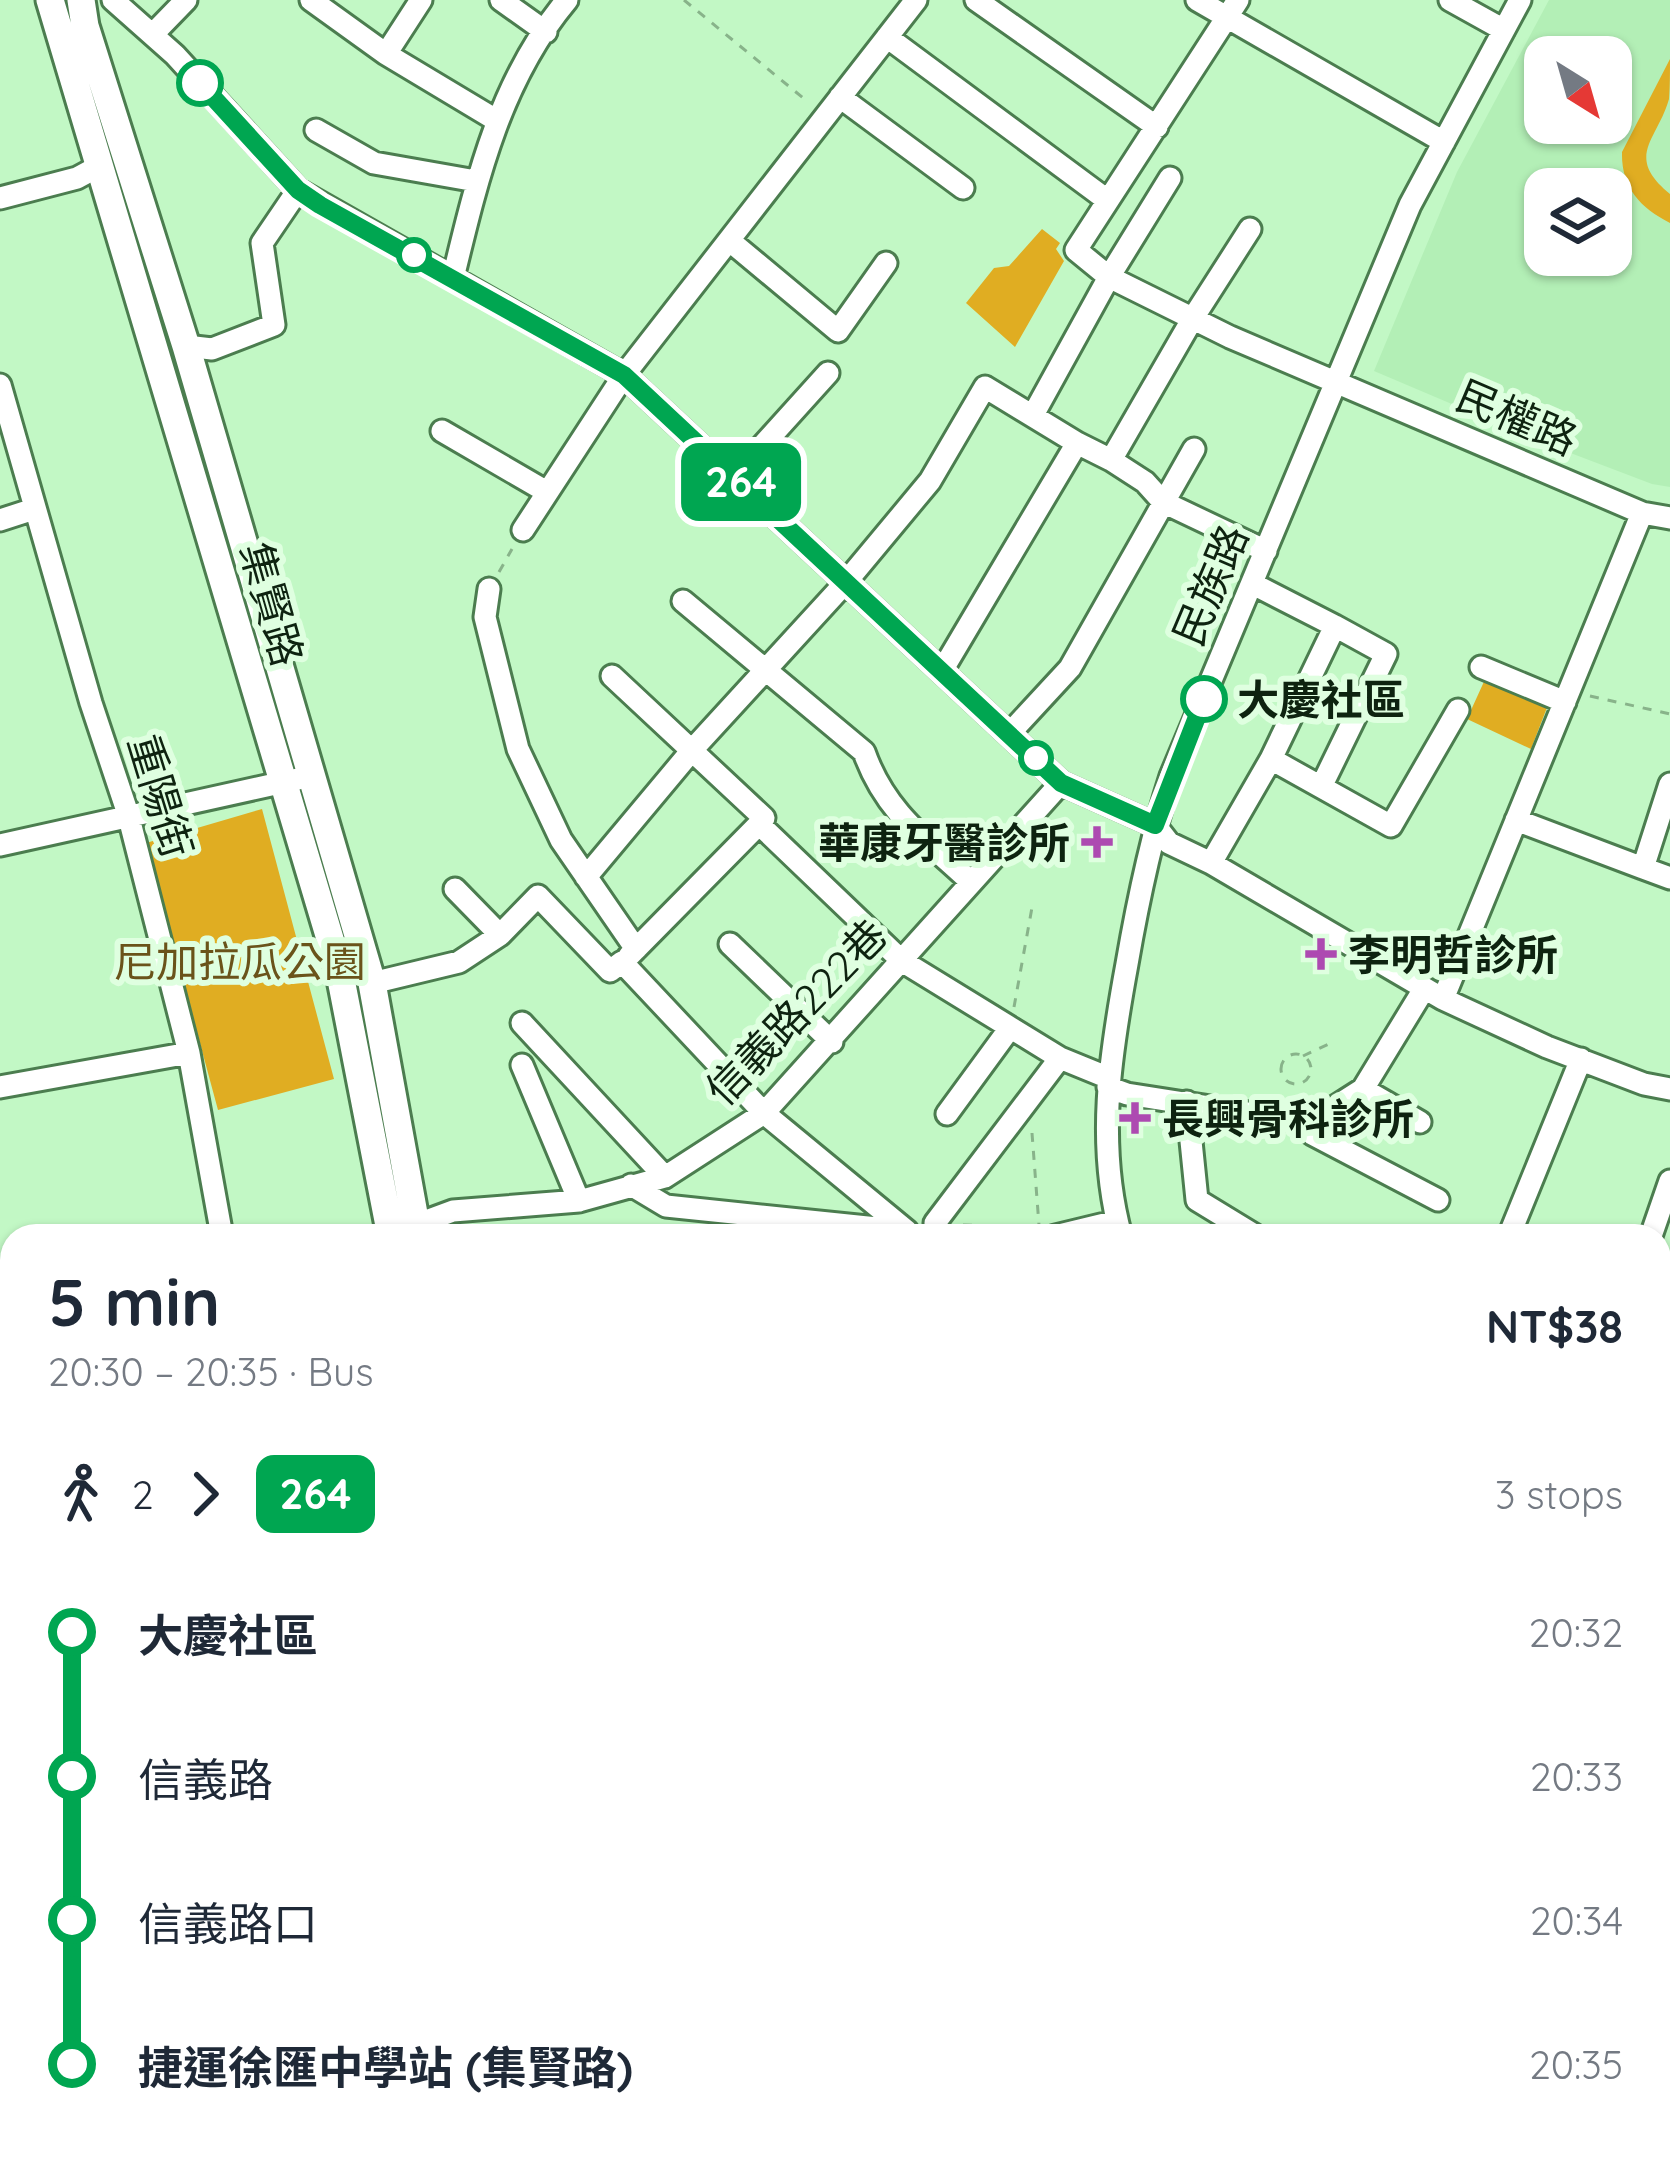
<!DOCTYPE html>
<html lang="en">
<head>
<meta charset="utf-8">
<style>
	body { margin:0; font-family:Quicksand,"Noto Sans TC",sans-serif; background:#f2f2f3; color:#1f2937; height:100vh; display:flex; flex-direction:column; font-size:45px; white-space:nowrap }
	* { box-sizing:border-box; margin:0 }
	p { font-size:39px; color:#747a83 }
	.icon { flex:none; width:66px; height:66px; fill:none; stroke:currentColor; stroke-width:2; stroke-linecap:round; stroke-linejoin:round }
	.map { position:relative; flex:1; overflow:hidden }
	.drawer { position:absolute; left:0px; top:1224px; width:1671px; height:939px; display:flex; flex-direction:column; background:#fff; border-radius:36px 36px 0 0; box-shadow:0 3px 9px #0004 }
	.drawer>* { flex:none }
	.badge { padding:0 24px; border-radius:18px; font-size:42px; line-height:78px }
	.needle { width:78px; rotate:143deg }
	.buttons { position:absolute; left:1524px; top:36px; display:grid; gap:24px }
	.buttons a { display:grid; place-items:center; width:108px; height:108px; border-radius:24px; background:#fff; box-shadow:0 3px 9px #0004; font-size:60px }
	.map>.badge { position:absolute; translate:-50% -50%; box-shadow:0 0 0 6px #fff }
	.legs { display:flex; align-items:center; gap:18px; height:132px; padding:0 48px; font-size:39px }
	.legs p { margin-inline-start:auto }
	.summary { display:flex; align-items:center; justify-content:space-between; height:204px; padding:0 48px }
	h1 { font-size:66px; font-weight:700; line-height:90px }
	ul { padding:0 48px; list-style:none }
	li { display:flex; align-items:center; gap:42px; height:144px; font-size:45px }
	li i { display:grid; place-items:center; width:18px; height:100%; margin:0 15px; background:currentColor }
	li i::after { content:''; width:30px; height:30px; margin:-15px; border:9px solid; border-radius:50%; background:#fff }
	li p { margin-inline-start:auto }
	li:first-child i { background:linear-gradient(#0000 50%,currentColor 0) }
	li:last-child i { background:linear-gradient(currentColor 50%,#0000 0) }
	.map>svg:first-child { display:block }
</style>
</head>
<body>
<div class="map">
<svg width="1670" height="2161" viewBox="0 0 1670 2161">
	<rect width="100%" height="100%" fill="#c2f8c5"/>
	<path fill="#b3efb6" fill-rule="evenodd" d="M1549 0H1670V487L1652 484 1539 441 1374 371 1457 172ZM1545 57H1611V123H1545ZM1545 189H1611V255H1545Z
		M12 1326V1703L0 1702V1327Z"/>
	<path fill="#e0ad22" d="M1670 59C1670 72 1670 87 1669 99 1657 141 1624 156 1670 194V223C1640 208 1621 187 1622 152Z
		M1042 229 1060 243 1056 249 1064 261 1015 347 966 303 994 268 1009 266Z
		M1487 675 1548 705 1531 749 1467 719Z
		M262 809 334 1079 218 1110 146 843Z"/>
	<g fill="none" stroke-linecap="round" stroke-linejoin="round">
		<g stroke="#4b7d4f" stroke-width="27">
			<path id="minor" d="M113 0 175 55 298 190 624 375 1061 783 1155 825 1169 843 1211 863 1443 999 1547 1047 1644 1084 1670 1089
				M311 0 386 54 496 120
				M501 0 546 32
				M976 0 1157 127
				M1197 0 1444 142
				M1238 0 1076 250 1109 277 1230 337 1642 513 1670 518
				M1450 0 1504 30
				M153 34 186 0
				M887 37 1107 200
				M386 54 421 0
				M840 97 963 188
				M316 130 374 163 476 181
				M0 198 77 178 101 165
				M730 241 838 331 886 263
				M453 278C477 179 500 80 567 0
				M186 346 212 349 274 325 262 243 298 190
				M0 385 91 703 128 814 189 1053 222 1236
				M1033 415 1109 277 1170 178
				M442 431 547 492
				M1111 460 1145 482 1163 502 1266 551
				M735 476 828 373
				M0 520 34 509
				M523 530 624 375 916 0
				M1253 584 1335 626 1271 759 1391 826 1458 710
				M489 589 485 617 518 749 561 840 636 949
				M683 601 864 752C885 812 926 840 971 882
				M1481 667 1565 702
				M943 669 1077 443 1111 460 1193 318 1250 229
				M612 676 764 818 759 824 902 961 1060 1058 1109 1078
				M1010 733 1070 668 1194 449
				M1322 785 1386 654 1335 626
				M1516 820 1643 868 1670 784
				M0 845 298 779
				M1211 863 1271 759
				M1643 868 1670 878
				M586 877 693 749 846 582 930 481 985 387 1077 443
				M500 935 538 896 610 971 622 962 764 1113 907 1231
				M730 944 832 1042
				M629 956 759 824
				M372 983 459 962 500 935 455 889
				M1443 999 1642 513
				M522 1023 665 1177
				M522 1065 579 1201
				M0 1087 189 1053
				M1108 1087 1127 1094 1318 1124
				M1363 1089 1420 1122
				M1187 1102 1197 1200 1256 1236
				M947 1114 1010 1028
				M1318 1124 1327 1112 1363 1089 1424 989
				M1318 1124 1312 1134 1438 1200
				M631 1185 666 1206 906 1231
				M935 1223 1060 1058
				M407 1228 453 1211 579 1201 665 1177 764 1113 1061 783
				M1055 1236 1117 1221
				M1121 1236C1096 1144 1110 1056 1127 964 1138 900 1151 838 1171 776L1410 205 1520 0
				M1509 1236 1581 1059
				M1651 1236 1670 1181
				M0 1306 12 1305
				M1659 1329 1670 1307
				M0 1485 12 1484
				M1659 1564 1670 1551
				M1659 1681 1670 1683
				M0 1723H12
				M1659 1814 1670 1800
				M1659 1891 1670 1899
				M0 1927 12 1930
				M1659 1957 1670 1942
				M1659 2121 1670 2134
				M852 2151 854 2161
				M1331 2152 1342 2161
				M57 2161 59 2151
				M1194 2161 1201 2151
				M1458 2161 1464 2151
				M1574 2161 1580 2151"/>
		</g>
		<g stroke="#4b7d4f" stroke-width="33">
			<path id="major" d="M50 0 339 969 391 1236
				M81 0 85 26 186 346 372 983 418 1236
				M399 2161V2151
				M429 2161V2151"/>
		</g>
		<path stroke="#88b38a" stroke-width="3" stroke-dasharray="9 9" stroke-linecap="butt" d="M684 0 808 102
			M499 572 512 549
			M1590 696 1670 714
			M1014 1007 1033 902
			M1281 1069a15 15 0 1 1 30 0a15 15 0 1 1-30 0Z
			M1303 1056 1333 1042
			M1032 1133 1039 1225
			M963 1225 1037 1227
			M355 2151 367 2161"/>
		<use href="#minor" stroke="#fff" stroke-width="21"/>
		<use href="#major" stroke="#fff" stroke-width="27"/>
	</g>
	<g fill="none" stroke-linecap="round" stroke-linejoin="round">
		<g stroke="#fff" stroke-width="27">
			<path id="line-1" d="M200 83 298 190 320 205 624 375 1061 783 1155 825 1204 699"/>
		</g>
		<use href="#line-1" stroke="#00a651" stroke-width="18"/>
	</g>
	<g fill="#fff" stroke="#00a651" stroke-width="6">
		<circle cx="200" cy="83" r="21"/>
		<circle cx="414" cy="255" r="15"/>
		<circle cx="1204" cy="699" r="21"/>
		<circle cx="1036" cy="758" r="15"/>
	</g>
	<g fill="#ad4ab1" stroke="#dfffe0" stroke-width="4.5">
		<path d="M1091 824h12v12h12v12h-12v12h-12v-12h-12v-12h12z"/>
		<path d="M1315 936h12v12h12v12h-12v12h-12v-12h-12v-12h12z"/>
		<path d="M1129 1100h12v12h12v12h-12v12h-12v-12h-12v-12h12z"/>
	</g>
	<g text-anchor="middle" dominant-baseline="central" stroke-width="12" stroke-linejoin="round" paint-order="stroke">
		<g font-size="42" fill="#0e2310" stroke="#dfffe0">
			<text transform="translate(1517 417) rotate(23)">民權路</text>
			<text transform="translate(1210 585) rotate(-67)">民族路</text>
			<text transform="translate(272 604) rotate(74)">集賢路</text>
			<text transform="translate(161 796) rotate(73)">重陽街</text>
			<text transform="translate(796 1012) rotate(-46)">信義路222巷</text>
		</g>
		<g font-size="42" font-weight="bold" fill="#0e2310" stroke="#dfffe0" text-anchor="start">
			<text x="1237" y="699">大慶社區</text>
		</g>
		<g font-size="42" font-weight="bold" fill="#0e2310" stroke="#dfffe0" text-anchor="start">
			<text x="1070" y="842" text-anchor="end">華康牙醫診所</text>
			<text x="1348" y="954">李明哲診所</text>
			<text x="1162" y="1118">長興骨科診所</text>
		</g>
		<g font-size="42" fill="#6a531a" stroke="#dfffe0">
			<text x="240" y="961">尼加拉瓜公園</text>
		</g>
	</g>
</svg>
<div class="buttons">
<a><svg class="needle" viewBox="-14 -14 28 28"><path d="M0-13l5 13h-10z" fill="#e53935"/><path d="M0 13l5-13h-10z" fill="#747a83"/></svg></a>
<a><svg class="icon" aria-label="layers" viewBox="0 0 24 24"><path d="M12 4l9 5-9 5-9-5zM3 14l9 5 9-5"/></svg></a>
</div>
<b class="badge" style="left:741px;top:482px;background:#00a651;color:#fff">264</b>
<section class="drawer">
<div class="summary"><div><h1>5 min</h1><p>20:30 – 20:35 · Bus</p></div><b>NT$38</b></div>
<div class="legs"><svg class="icon" aria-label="walk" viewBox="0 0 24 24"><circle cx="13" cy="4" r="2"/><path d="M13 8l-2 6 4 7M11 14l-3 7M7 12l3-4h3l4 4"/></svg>2<svg class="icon" aria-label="forward" viewBox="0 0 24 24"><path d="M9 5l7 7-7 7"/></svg><b class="badge" style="background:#00a651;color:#fff">264</b><p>3 stops</p></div>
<ul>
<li><i style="color:#00a651"></i><b>大慶社區</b><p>20:32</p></li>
<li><i style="color:#00a651"></i><span>信義路</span><p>20:33</p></li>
<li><i style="color:#00a651"></i><span>信義路口</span><p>20:34</p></li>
<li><i style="color:#00a651"></i><b>捷運徐匯中學站 (集賢路)</b><p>20:35</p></li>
</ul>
</section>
</div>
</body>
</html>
